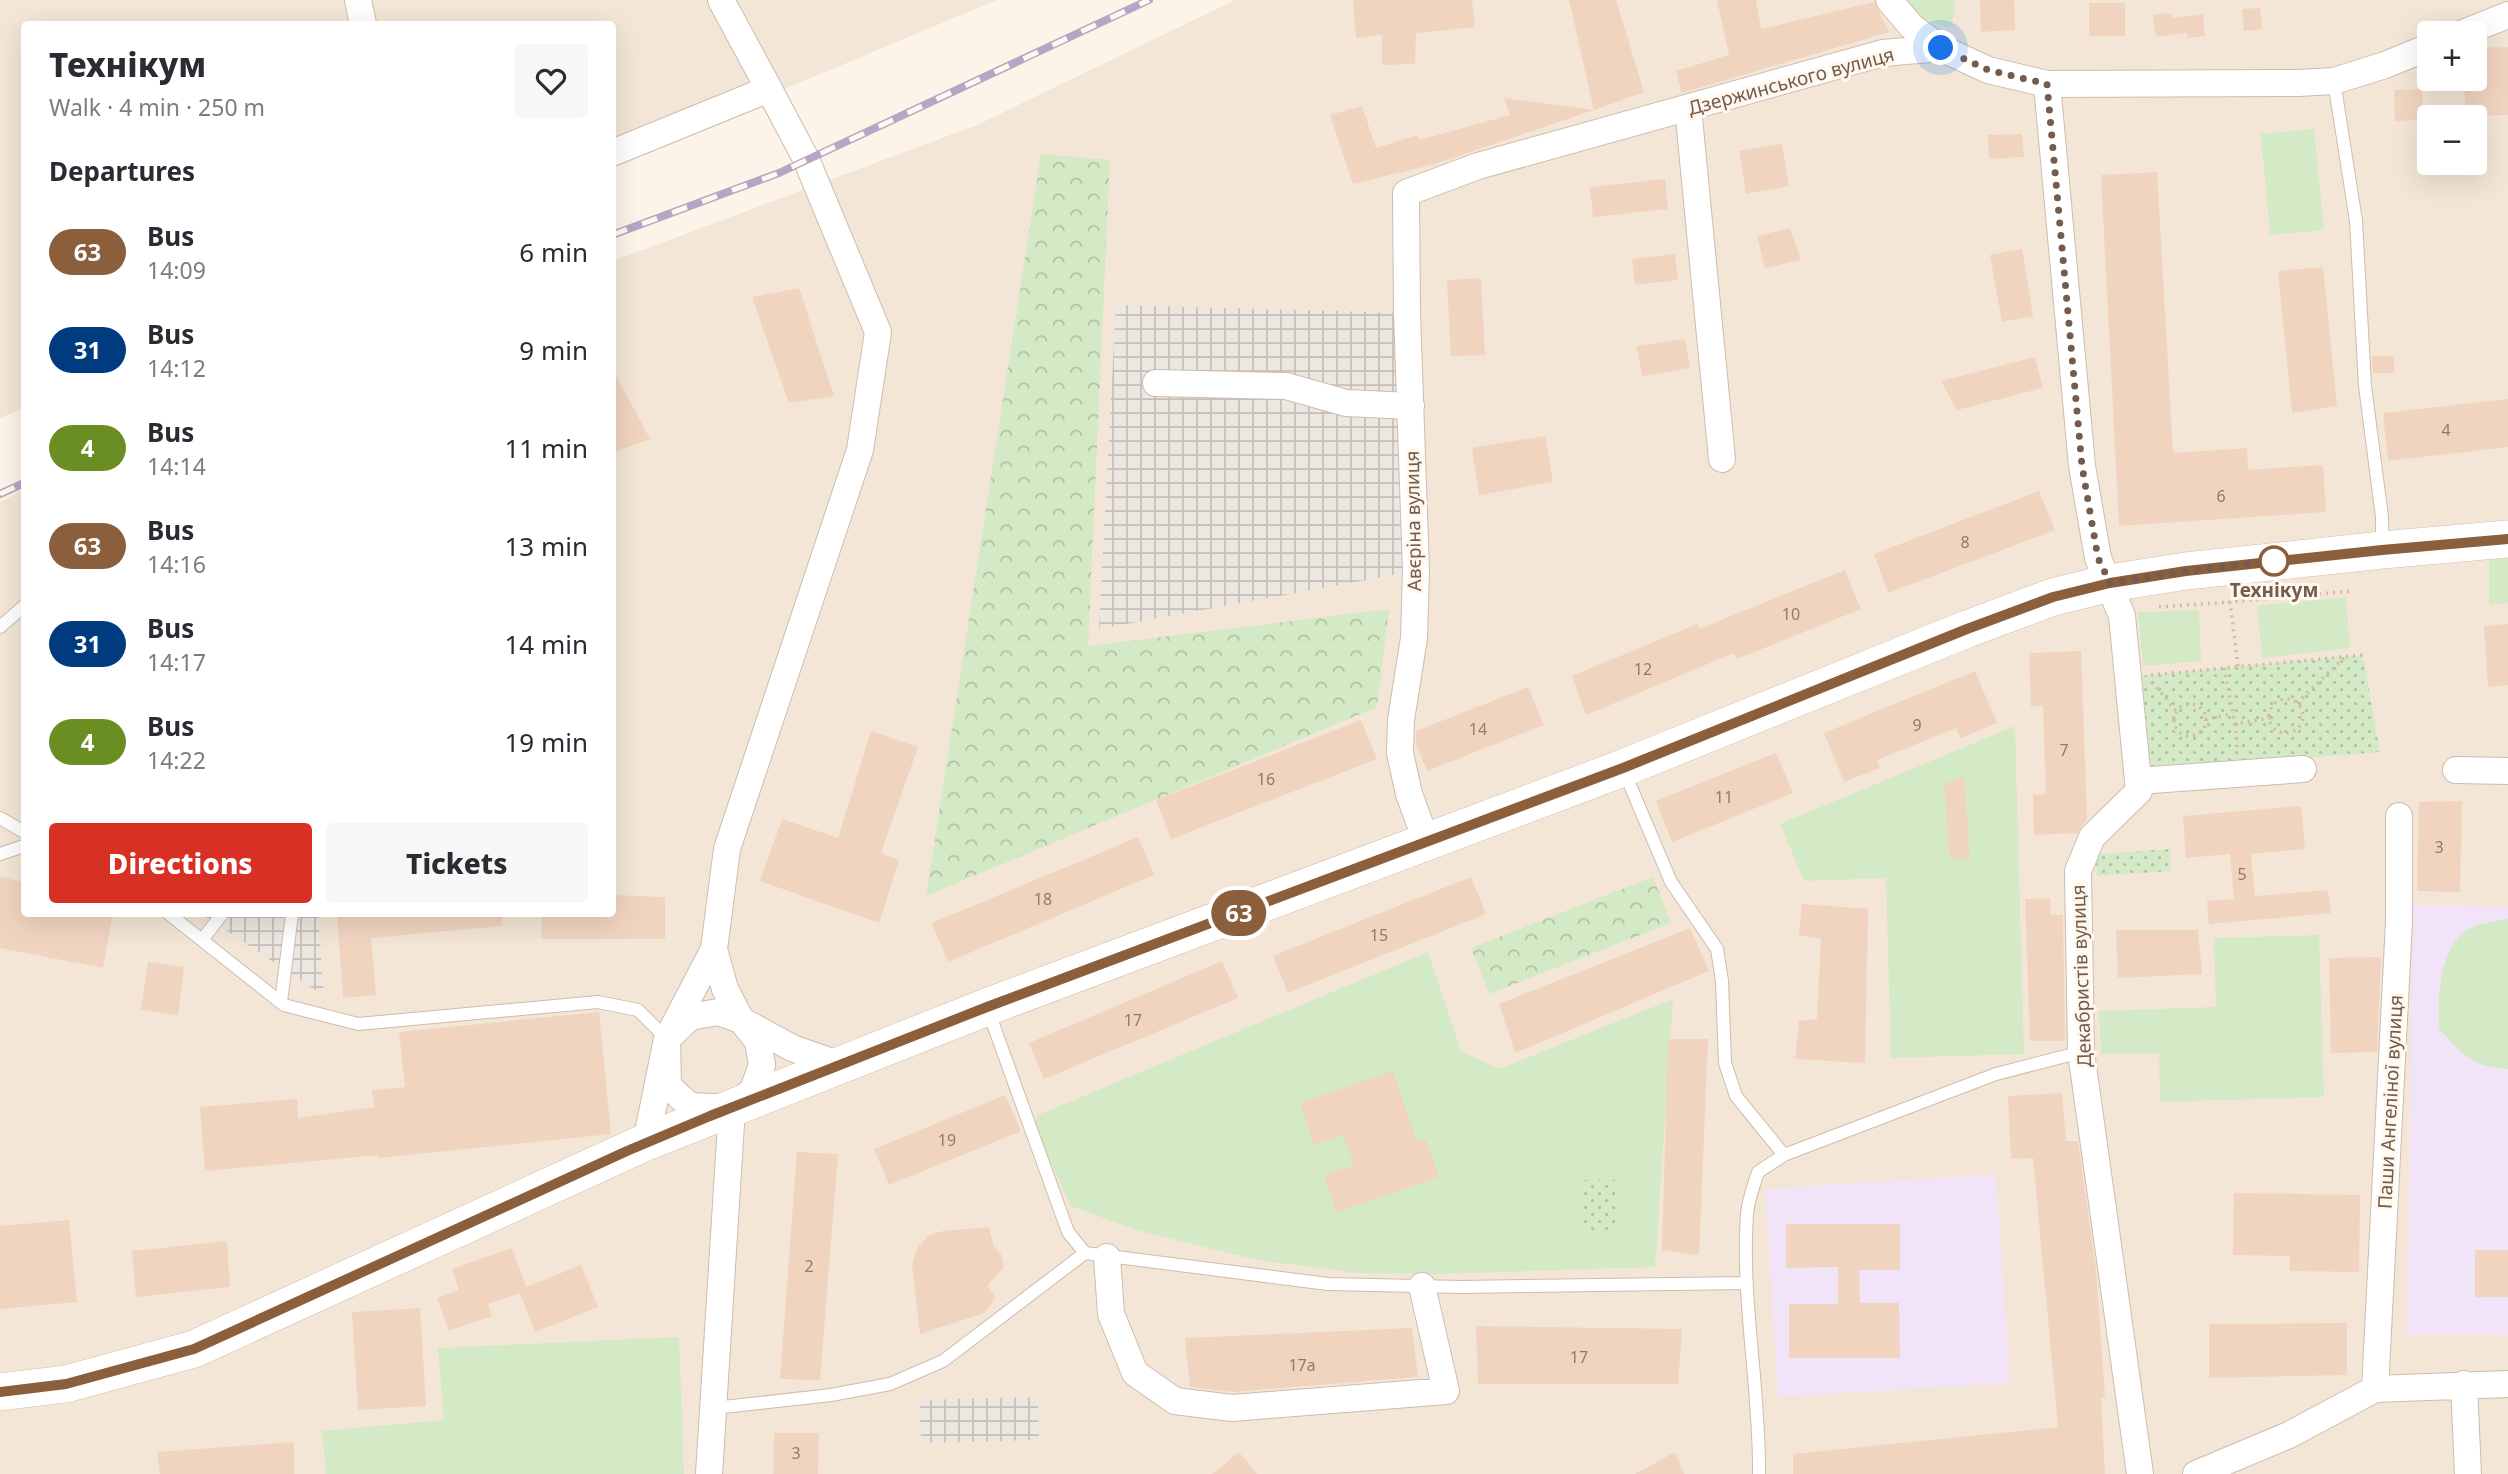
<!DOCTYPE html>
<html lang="en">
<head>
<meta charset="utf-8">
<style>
	body { margin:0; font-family:"Noto Sans",sans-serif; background:#f7f7f7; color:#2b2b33; height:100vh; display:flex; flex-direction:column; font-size:26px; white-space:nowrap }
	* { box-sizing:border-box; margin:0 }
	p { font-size:23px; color:#7c7c81 }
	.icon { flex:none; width:38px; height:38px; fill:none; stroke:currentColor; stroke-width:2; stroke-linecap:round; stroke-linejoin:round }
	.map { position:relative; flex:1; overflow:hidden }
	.panel { position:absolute; left:21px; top:21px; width:595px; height:896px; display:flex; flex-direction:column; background:#fff; border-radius:7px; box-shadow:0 7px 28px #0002 }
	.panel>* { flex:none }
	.badge { padding:0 14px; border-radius:23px; font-size:24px; line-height:46px }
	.controls { position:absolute; left:2417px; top:21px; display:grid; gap:14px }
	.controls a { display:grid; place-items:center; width:70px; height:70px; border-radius:7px; background:#fff; box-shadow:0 7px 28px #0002; font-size:35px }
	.you { position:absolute; width:35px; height:35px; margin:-18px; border:5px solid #fff; border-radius:50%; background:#1a73e8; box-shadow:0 0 0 10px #1a73e833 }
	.map>.badge { position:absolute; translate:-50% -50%; box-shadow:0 0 0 4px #fff }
	h2 { padding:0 28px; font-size:26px; line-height:63px }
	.round { display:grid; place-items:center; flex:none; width:74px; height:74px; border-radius:7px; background:#f7f7f7 }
	.summary { display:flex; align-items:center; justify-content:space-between; height:119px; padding:0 28px }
	h1 { font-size:33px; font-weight:800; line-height:52px }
	.cta { display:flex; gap:14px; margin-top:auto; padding:14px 28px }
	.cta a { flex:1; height:80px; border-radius:7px; background:#d93025; color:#fff; font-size:28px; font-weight:800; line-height:80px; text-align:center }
	.cta a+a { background:#f7f7f7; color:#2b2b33 }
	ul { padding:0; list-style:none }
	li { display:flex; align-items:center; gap:21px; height:98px; padding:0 28px }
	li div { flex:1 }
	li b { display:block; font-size:26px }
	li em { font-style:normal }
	li .badge { min-width:77px; font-weight:700; text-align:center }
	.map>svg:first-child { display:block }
</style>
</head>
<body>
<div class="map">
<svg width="2508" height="1474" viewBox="0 0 2508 1474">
	<defs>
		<pattern id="industrial-grid" width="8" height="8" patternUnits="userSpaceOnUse" patternTransform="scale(1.75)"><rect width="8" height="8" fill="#ede7e1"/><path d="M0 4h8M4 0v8" fill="none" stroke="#c5beb9"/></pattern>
		<pattern id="forest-crowns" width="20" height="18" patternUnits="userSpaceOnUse" patternTransform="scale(1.75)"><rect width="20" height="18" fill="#d4eac6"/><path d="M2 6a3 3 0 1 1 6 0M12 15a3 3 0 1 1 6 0" fill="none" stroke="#b1c1a3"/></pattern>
		<pattern id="park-dots" width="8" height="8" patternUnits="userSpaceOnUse" patternTransform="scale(1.75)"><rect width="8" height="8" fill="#d4eac6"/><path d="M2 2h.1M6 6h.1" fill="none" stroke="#b1c1a3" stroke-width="1.8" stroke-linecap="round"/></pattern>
	</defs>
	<rect width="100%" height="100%" fill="#fcf4e8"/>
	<path fill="#f3e6d6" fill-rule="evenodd" d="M0 0H997L613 161 612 24H24V408L0 418Z
		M1235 0H2508V1474H0V502L24 490V914H612L613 261 977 125ZM2429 33H2474V79H2429ZM2429 117H2474V163H2429Z"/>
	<path fill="url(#industrial-grid)" d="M1116 305 1407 313 1416 571 1099 629Z
		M201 914H318L324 996 214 922Z
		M1038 1397 1039 1440 921 1443 920 1400Z"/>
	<path fill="#f1e4f8" d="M2413 905 2508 907V1335L2407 1334Z
		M1996 1174 2010 1383 1778 1397 1765 1189Z"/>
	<path fill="#d4eac6" d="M1898 0H1955L1952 28 1913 17Z
		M2314 129 2324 230 2270 235 2261 134Z
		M2508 558V603L2489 605V560Z
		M2346 597 2350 648 2262 658 2257 606Z
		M2199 610 2201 661 2143 666 2138 612Z
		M2015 726 2024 1054 1891 1058 1886 878 1804 881 1780 824Z
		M2508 919V1069C2472 1068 2463 1054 2439 1029 2438 998 2438 946 2470 928 2480 923 2497 921 2508 919Z
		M2319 935 2324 1097 2160 1102 2159 1053 2101 1054 2099 1011 2216 1007 2214 938Z
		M1428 952 1461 1051 1499 1069 1673 999 1655 1267 1438 1274 1360 1273 1257 1260 1136 1230 1071 1206 1033 1124 1038 1115Z
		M679 1337 684 1474H326L322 1431 444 1420 438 1348Z"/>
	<path fill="url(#forest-crowns)" d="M1041 154 1110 160 1088 646 1389 609 1377 707 926 896Z
		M1653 877 1671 923 1489 994 1471 948Z"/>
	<path fill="url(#park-dots)" d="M2363 655 2380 752 2137 773 2128 677Z
		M2170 849V871L2097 876 2096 854Z
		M1581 1180H1615L1616 1232 1580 1231Z"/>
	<path fill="#f1d4c0" d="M1353 0H1472L1475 27 1416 33 1415 64 1382 65V35L1356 38Z
		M1569 0H1616L1644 92 1594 110Z
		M1717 0H1756L1761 29 1874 2 1889 32 1682 93 1676 71 1729 55Z
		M1980 0H2014L2015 30 1981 32Z
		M2089 3H2125V36H2089Z
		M2260 8 2262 29 2244 31 2242 9Z
		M2171 13 2172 18 2203 14 2205 36 2187 38V33L2156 37 2153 15Z
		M2508 47V115L2466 116 2464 79H2474V48Z
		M2422 89 2423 120 2395 121 2394 90Z
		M1504 98 1594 110 1435 164 1353 184 1330 115 1362 106 1376 148 1418 135 1420 140 1510 115Z
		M2022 134 2024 157 1989 159 1988 135Z
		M1782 144 1789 186 1746 194 1739 151Z
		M2157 172 2173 453 2247 448 2248 470 2323 465 2326 512 2119 526 2101 175Z
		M1665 179 1668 209 1593 217 1590 187Z
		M1790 228 1801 260 1765 268 1757 236Z
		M2022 249 2033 316 2002 322 1990 255Z
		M1675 254 1678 280 1635 285 1632 259Z
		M2323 267 2337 406 2292 413 2278 271Z
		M1481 278 1485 355 1451 356 1447 280Z
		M799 288 834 396 789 403 752 297Z
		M1685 339 1690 368 1642 376 1637 346Z
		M2372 356H2394V373H2373Z
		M2035 357 2043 388 1957 410 1941 381Z
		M612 368 650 439 612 453Z
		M2508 399V447L2388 461 2383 413Z
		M1545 436 1553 482 1479 495 1472 448Z
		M2039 491 2055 530 1888 593 1874 554Z
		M1845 570 1861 609 1737 659 1734 653 1586 715 1572 676 1697 624 1699 629Z
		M2508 624V685L2488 687 2484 626Z
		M2081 651 2087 819 2077 833 2034 835 2033 795 2046 794 2043 705 2031 707 2029 653Z
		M1975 671 1997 723 1961 738 1956 728 1877 760 1880 768 1844 782 1824 733Z
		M1528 687 1544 725 1427 771 1416 744V731Z
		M1361 720 1377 759 1171 839 1156 800Z
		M871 731 918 747 881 853 899 860 879 923 760 881 782 819 838 838Z
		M1776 753 1793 793 1672 842 1656 801Z
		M1964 777 1970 858 1950 860 1944 784Z
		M2462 801 2460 892 2417 891 2419 802Z
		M2301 806 2305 849 2251 854 2255 896 2328 890 2331 913 2209 924 2207 901 2234 899 2230 854 2186 858 2183 816Z
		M1138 837 1154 875 948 962 932 923Z
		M0 877 24 882V914H113L103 968 0 948Z
		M1471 877 1486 914 1288 993 1273 956Z
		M612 895 665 897V939H541L542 914H612Z
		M2050 898 2051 915H2063L2065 1041H2030L2025 899Z
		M1802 904 1868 909 1865 1063 1795 1059 1799 1021 1817 1019 1821 939 1799 935Z
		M337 914H502V926L371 938 376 995 343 998Z
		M1690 928 1709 971 1515 1053 1499 1004Z
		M2116 930H2198L2202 974 2118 978Z
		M2381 957 2377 1052 2331 1053 2329 958Z
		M1222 961 1238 998 1044 1079 1029 1043Z
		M148 962 184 967 178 1015 141 1010Z
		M599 1012 611 1134 379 1158V1155L205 1171 200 1107 297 1099 298 1118 374 1107 372 1090 405 1087 399 1032Z
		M1668 1039H1708L1699 1255 1662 1250Z
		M1393 1071 1417 1142 1426 1139 1439 1177 1336 1212 1324 1175 1354 1165 1343 1135 1314 1145 1300 1103Z
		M2062 1093 2066 1141H2078L2096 1270 2105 1397 2101 1398 2105 1474H1793V1454L2058 1427 2033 1158 2011 1159 2008 1096Z
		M1005 1095 1021 1131 889 1185 874 1149Z
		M797 1152 838 1154 820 1380 780 1379Z
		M2234 1193 2360 1195 2359 1272 2290 1271V1256L2233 1255Z
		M69 1220 77 1302 0 1309V1226Z
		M1786 1224H1900V1270H1859L1860 1303H1899L1900 1358H1789V1304H1838V1267L1786 1268Z
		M989 1227 994 1247 1001 1254 1004 1267 987 1286 996 1297 984 1313 920 1334 912 1264 918 1247 929 1235 943 1231Z
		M227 1241 230 1287 136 1297 132 1251Z
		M512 1248 526 1287 581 1265 598 1307 535 1332 520 1293 488 1304 492 1316 449 1331 437 1298 459 1290 452 1269Z
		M2475 1250H2508V1297H2475Z
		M420 1308 426 1406 358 1410 352 1312Z
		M2347 1323V1375L2209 1378V1324Z
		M1476 1326 1682 1329 1678 1384H1478Z
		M1412 1328 1418 1377 1232 1392 1190 1387 1185 1338Z
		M774 1433H819L818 1474H773Z
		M294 1442V1474H160L157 1452Z
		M1239 1452 1257 1474H1212Z
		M1675 1452 1684 1474H1635Z"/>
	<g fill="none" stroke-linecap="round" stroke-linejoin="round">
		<g stroke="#cebcae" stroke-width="14">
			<path id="service" d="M2334 81 2356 221 2365 386 2382 517V547
				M0 627 24 606
				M1624 771 1671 882 1717 949 1722 981 1725 1063 1736 1096 1784 1155
				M0 818 24 832
				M0 854 24 846
				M169 914 284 1005 358 1024 598 1002 638 1010 667 1039
				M202 940 222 914
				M281 1002 292 914
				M988 1010 1068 1232 1085 1253 1328 1284 1461 1287 1747 1283
				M714 1408 831 1395 890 1384 943 1361 1085 1253
				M1759 1474C1760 1387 1741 1301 1747 1214 1748 1200 1754 1185 1758 1172L1784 1155 1996 1074 2081 1052"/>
		</g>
		<g stroke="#cebcae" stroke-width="28">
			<path id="minor" d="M358 0 363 24
				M721 0 769 89
				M1889 0 1912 27 1941 48
				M2463 33 2508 15
				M2047 84 2082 466 2098 558 2122 616 2139 791 2092 837 2078 871 2081 1052 2140 1474
				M1688 108 1722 459
				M612 153 769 89 806 159 878 332 860 450 727 849 714 949 667 1039 646 1142
				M1156 383 1286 386 1346 403 1411 406
				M2456 770 2508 771
				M2138 781 2303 769
				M1427 843 1409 794 1400 753 1401 720 1414 638 1416 571 1407 313 1406 193 1478 166 1883 53 1941 48 1988 70 2047 84 2298 83 2334 81 2385 65 2429 47
				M714 949 725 989 741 1020 792 1048 841 1065
				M718 1012 741 1020 758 1041 762 1065 753 1090 732 1108 690 1106 668 1086 667 1039 690 1017Z
				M1107 1257 1111 1314 1135 1373 1175 1401 1232 1408 1446 1391 1422 1286
				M2464 1384 2468 1474
				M2375 1389 2399 922V816
				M709 1474 732 1108
				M2196 1474 2289 1435 2375 1389 2508 1384"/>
		</g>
		<g stroke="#d3beae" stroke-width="38">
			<path id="secondary" d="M0 1392 66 1384 194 1349 646 1142 732 1108 987 1007 1623 768 1967 629 2053 597 2110 583 2186 571 2382 550 2508 539"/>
		</g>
		<path stroke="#d6b7a3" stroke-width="3.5" stroke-dasharray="2 5" stroke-linecap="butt" d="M2159 607 2230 602
			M2238 666 2230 602 2352 591
			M2224 668 2235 724 2270 718
			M2151 675 2363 655
			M2152 682 2177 712
			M2269 716a17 17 0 1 1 34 0a17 17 0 1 1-34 0Z
			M2297 703 2344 658
			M2174 720a16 16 0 1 1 32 0a16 16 0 1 1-32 0Z
			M2205 719 2233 714
			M2235 724 2237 749"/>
		<use href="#service" stroke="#fff" stroke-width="12"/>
		<use href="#minor" stroke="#fff" stroke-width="26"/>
		<use href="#secondary" stroke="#fff" stroke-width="37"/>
		<g stroke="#b7a5c6" stroke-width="8">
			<path id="rail" d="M612 235 779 173 1149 0
				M0 494 24 483"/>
		</g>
		<use href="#rail" stroke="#fff8ee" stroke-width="5" stroke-dasharray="16" stroke-linecap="butt"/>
	</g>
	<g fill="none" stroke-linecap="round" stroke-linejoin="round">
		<g stroke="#fff" stroke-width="16">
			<path id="line" d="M0 1392 66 1384 194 1349 627 1151 710 1116 987 1007 1623 768 1967 629 2053 597 2110 583 2186 571 2382 550 2508 539"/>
		</g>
		<use href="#line" stroke="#8b5e3c" stroke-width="10"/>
		<path stroke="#755b4c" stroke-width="7" stroke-dasharray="0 12.6" d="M1941 48 1988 70 2047 84 2082 466 2098 558 2110 583 2186 571 2284 560 2274 561"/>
	</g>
	<circle fill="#fff" stroke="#8b5e3c" stroke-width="3.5" cx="2274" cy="561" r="14"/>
	<g text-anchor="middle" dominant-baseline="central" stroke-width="6" stroke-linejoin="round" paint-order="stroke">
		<g font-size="16" fill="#947969">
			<text x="2446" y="430">4</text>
			<text x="2221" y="496">6</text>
			<text x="1965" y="542">8</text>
			<text x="1791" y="614">10</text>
			<text x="1643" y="669">12</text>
			<text x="1917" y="725">9</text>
			<text x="1478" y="729">14</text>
			<text x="2064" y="750">7</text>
			<text x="1266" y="779">16</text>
			<text x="1724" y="797">11</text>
			<text x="2439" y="847">3</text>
			<text x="2242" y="874">5</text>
			<text x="1043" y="899">18</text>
			<text x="1379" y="935">15</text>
			<text x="1133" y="1020">17</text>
			<text x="947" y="1140">19</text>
			<text x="809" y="1266">2</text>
			<text x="1579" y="1357">17</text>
			<text x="1302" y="1365">17а</text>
			<text x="796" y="1453">3</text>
		</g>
		<g font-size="19" fill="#755b4c" stroke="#fff8ee">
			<text transform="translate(1791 81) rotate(-15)">Дзержинського вулиця</text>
			<text transform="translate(1413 521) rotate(-91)">Авєріна вулиця</text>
			<text transform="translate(2081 976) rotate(-92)">Декабристів вулиця</text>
			<text transform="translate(2390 1102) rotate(-87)">Паши Ангеліної вулиця</text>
		</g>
		<g font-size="19" font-weight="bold" fill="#755b4c" stroke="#fff8ee">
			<text x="2274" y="590">Технікум</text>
		</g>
	</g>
</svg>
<div class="controls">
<a>+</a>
<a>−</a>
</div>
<div class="you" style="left:1941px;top:48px"></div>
<b class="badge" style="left:1239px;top:913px;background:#8b5e3c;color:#fff">63</b>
<section class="panel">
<div class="summary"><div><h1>Технікум</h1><p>Walk · 4 min · 250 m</p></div><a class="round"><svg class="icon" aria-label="heart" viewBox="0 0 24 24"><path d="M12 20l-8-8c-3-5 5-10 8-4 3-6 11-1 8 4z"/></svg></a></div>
<h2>Departures</h2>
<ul>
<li><span class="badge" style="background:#8b5e3c;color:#fff">63</span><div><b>Bus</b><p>14:09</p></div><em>6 min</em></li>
<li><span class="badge" style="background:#003b80;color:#fff">31</span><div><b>Bus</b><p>14:12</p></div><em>9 min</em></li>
<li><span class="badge" style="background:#6b8e23;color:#fff">4</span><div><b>Bus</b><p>14:14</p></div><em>11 min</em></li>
<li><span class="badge" style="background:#8b5e3c;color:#fff">63</span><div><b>Bus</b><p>14:16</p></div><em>13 min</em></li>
<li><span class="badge" style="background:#003b80;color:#fff">31</span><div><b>Bus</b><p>14:17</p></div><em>14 min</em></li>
<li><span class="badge" style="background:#6b8e23;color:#fff">4</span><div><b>Bus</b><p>14:22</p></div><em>19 min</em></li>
</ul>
<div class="cta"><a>Directions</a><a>Tickets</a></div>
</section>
</div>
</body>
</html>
